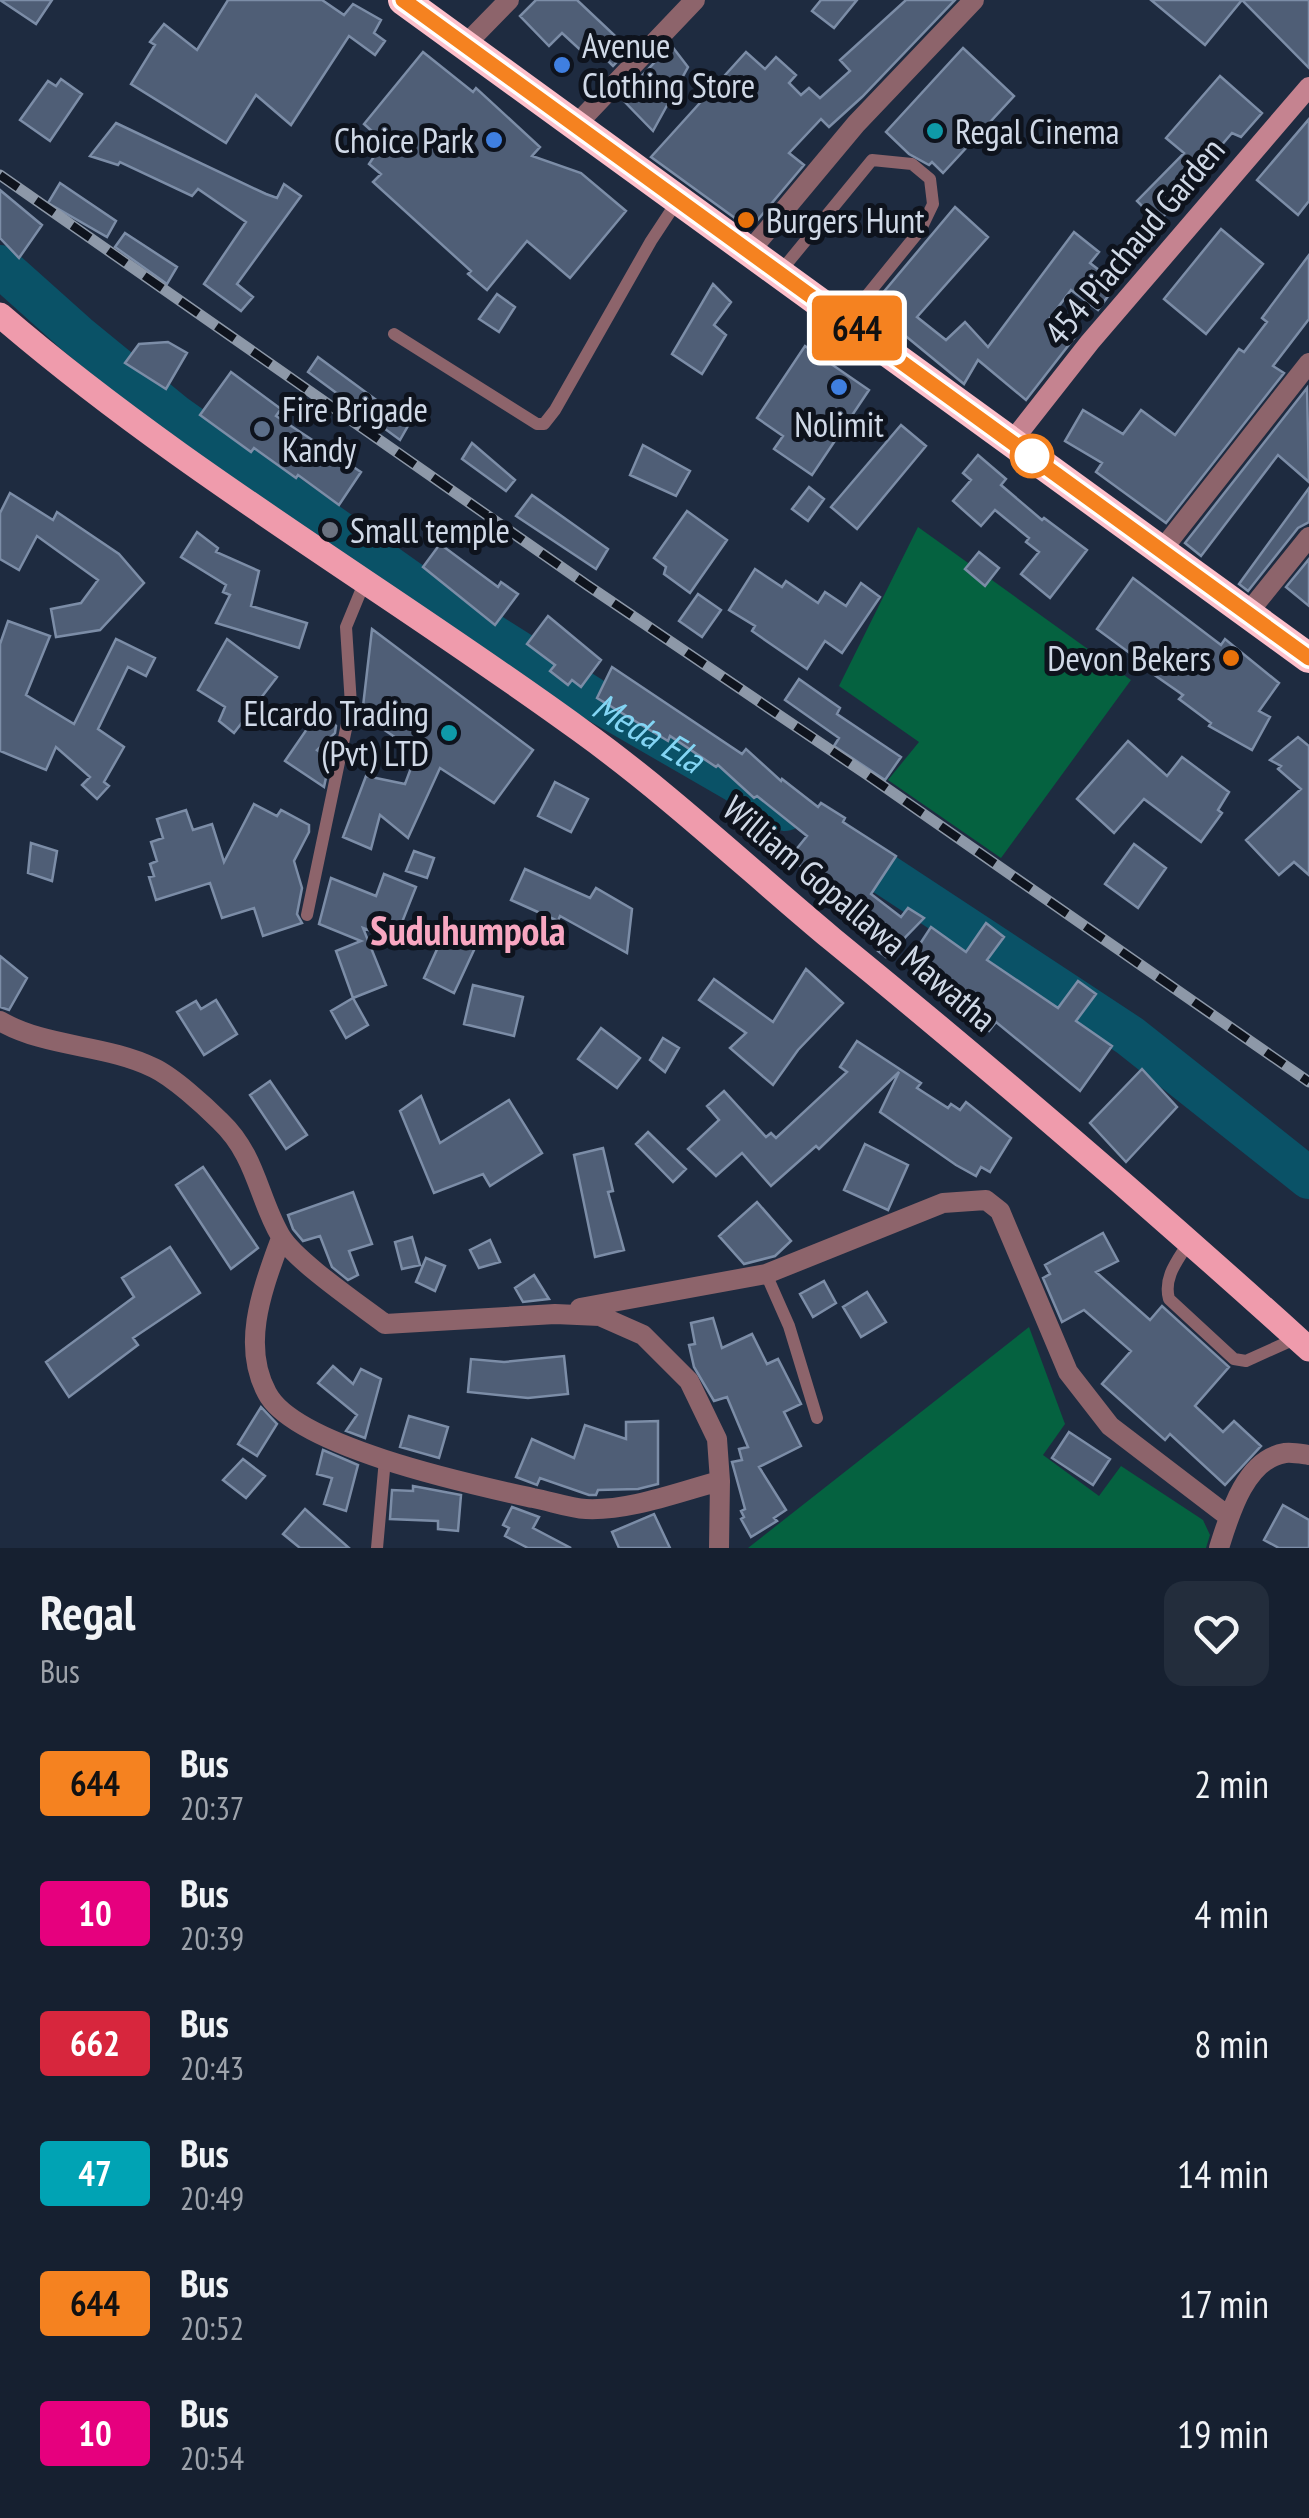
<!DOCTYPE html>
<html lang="en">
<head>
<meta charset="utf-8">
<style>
	body { margin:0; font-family:"PT Sans Narrow",sans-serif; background:#232d3c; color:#f1f3f6; height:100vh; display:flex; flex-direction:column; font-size:38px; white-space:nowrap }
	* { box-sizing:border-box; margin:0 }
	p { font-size:32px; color:#9ea3ab }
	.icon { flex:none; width:55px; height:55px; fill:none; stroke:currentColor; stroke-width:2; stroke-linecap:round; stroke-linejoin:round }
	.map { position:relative; height:1548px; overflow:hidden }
	.panel { display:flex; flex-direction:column; background:#162030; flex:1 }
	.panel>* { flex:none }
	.badge { padding:0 20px; border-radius:8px; font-size:35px; line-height:65px }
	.map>.badge { position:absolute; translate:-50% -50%; box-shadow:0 0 0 5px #fff }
	.round { display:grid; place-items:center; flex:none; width:105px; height:105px; border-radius:20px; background:#232d3c }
	.head { display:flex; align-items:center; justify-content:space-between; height:170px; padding:0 40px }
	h1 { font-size:48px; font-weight:600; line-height:75px }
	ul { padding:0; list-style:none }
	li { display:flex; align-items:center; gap:30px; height:130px; padding:0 40px }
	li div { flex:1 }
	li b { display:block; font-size:38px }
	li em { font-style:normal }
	li .badge { min-width:110px; font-weight:700; text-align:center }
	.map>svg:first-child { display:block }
</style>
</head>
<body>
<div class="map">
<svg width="1309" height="1548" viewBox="0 0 1309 1548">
	<rect width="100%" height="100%" fill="#1e2b40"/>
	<path fill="#056240" d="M918 527 1131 680 1001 858 888 780 919 742 839 686Z
		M1029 1327 1065 1424 1043 1455 1099 1496 1121 1466 1203 1520 1210 1535 1206 1548H748Z"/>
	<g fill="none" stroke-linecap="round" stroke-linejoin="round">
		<g stroke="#0a5267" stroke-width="42">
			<path id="s1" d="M0 266 77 335 176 416 427 594 595 700 785 810"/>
			<path d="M837 843 1130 1036 1309 1178"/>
		</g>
	</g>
	<path fill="#4f5e76" stroke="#7c8da7" stroke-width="2.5" d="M0 0H52L36 24Z
		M228 0H322L344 15 353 4 381 20 374 33 385 41 375 55 349 36 291 125 256 95 226 143 131 84 155 45 150 42 164 24 197 50Z
		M536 0H577L629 49 613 66 596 49 588 57 562 33 549 46 520 16Z
		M821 0H857L834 28 812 11Z
		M906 0H955L862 97 829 127 821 119 789 153 804 165 750 229 651 157 746 52 765 69 776 57 796 75 789 83 801 95 809 88 820 98 850 71 840 60Z
		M1151 0H1242L1205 45Z
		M1242 0H1309V68Z
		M671 45 688 67 653 131 621 98Z
		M963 48 1014 96 943 173 932 162 929 165 909 154 886 132Z
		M423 52 473 92 476 88 540 147 532 156 581 173 626 211 570 278 527 241 487 290 468 274 471 271 373 182 381 174 369 164 384 142 364 124Z
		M1220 76 1262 113 1241 137 1232 133 1196 175 1200 179 1158 222 1137 201 1184 153 1166 138Z
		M61 79 82 94 50 141 20 120 48 81 56 86Z
		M1309 119V201L1298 215 1257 180Z
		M116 123 266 194 277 198 284 184 301 196 237 284 253 297 241 311 204 284 246 222 198 189 192 196 120 162 118 165 90 156Z
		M60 183 116 221 107 237 48 203Z
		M0 190 42 225 19 258 0 238Z
		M955 207 988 237 917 317 946 340 965 322 988 347 1074 232 1099 252 1090 263 1117 284 1098 310 1071 290 1050 318 1075 337 1026 400 978 360 964 384 902 333 899 337 866 313Z
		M1221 229 1263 264 1206 334 1164 299Z
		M125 233 177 267 167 284 115 247Z
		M1309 255V319L1273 366 1284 373 1166 523 1096 472 1102 463 1065 441 1083 410 1123 434 1141 410 1175 435 1239 349 1244 352 1267 322 1262 318Z
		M713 284 731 302 714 325 726 335 702 374 672 354Z
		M497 294 515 307 499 332 479 319Z
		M168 342 187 353 166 389 125 363 139 344Z
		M805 346 869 390 812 475 774 449 783 436 757 418Z
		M318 357 409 424 400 440 308 372Z
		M231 372 281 409 276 416 361 472 339 505 298 475 296 478 254 448 251 452 200 415Z
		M1307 388 1309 482 1278 455 1201 556 1185 543Z
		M901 425 926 446 857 529 831 507Z
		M472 443 515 480 506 491 462 459Z
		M643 445 690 471 676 496 630 475Z
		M978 455 1006 479 1001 485 1042 520 1044 518 1087 550 1050 598 1021 574 1039 552 1026 542 1029 538 995 510 981 526 953 501 971 480 963 473Z
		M809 487 824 499 808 521 792 509Z
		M1309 488V522L1298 528 1248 591 1239 584Z
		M10 493 53 520 57 512 119 554 144 583 100 630 56 637 51 609 81 603 98 580 37 536 19 570 0 559V513Z
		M532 495 608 549 596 569 516 516Z
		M687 511 727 540 690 593 664 574 666 567 654 558Z
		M197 532 218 548 216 552 259 571 251 606 307 623 299 648 216 623 230 595 223 592 226 585 181 557Z
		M440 544 498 587 501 582 518 594 495 625 423 567Z
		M979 552 999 568 985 586 965 569Z
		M1309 559V606L1286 587Z
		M755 569 782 587 786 581 818 603 825 592 846 606 861 583 880 597 842 653 825 641 807 669 752 631 755 626 729 610Z
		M1133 578 1221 645 1225 639 1279 683 1259 711 1270 717 1252 750 1209 726 1211 723 1179 699 1183 695 1140 665 1142 662 1097 629Z
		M698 594 721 610 702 637 679 621Z
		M548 616 601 660 581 687 572 680 568 685 550 671 555 665 527 644Z
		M8 621 50 636 26 695 74 724 116 639 155 658 146 676 128 667 98 729 124 747 104 782 109 786 97 799 82 785 90 777 56 747 46 770 0 751V644Z
		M372 629 533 750 494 803 440 768 408 838 380 815 371 849 343 837 366 776 405 784 417 752 362 715Z
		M227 639 277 677 234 733 219 721 225 707 198 690Z
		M612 667 742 754 746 749 781 781 782 779 818 807 821 803 845 818 843 822 896 856 871 894 901 917 908 908 924 918 886 957 878 951 891 932 878 923 875 927 846 906 790 857 807 836 757 796 754 798 718 765 716 767 670 736 668 741 597 698Z
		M799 679 840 708 837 714 901 757 885 780 834 746 839 738 785 700Z
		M315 703 336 726 335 733 317 750 330 759 324 787 285 761 307 729 298 720Z
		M1298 737 1309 746V875L1294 862 1279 875 1246 840 1301 789 1278 769 1281 766 1270 760Z
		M1128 741 1167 776 1182 757 1229 792 1218 810 1222 813 1201 842 1144 799 1114 833 1077 799Z
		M555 782 588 799 571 832 538 816Z
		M254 804 277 816 281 810 309 825V832L294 861 302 888 297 914 302 923 263 936 254 908 222 918 210 883 156 900 149 877 154 876 150 864 157 861 151 842 163 838 157 819 186 810 193 830 212 824 224 862Z
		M31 843 57 851 52 881 28 873Z
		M1134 844 1166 868 1138 908 1105 884Z
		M414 851 434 858 427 878 406 871Z
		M525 869 590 898 596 888 632 909 627 953 560 916 558 921 511 900Z
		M384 874 416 887 395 940 363 928 386 985 353 998 336 951 361 941 319 924 331 878 376 896Z
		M449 923 480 937 454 993 424 978Z
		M986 923 1004 937 987 960 1058 1008 1078 981 1096 994 1076 1021 1112 1046 1080 1091 996 1022 989 1031 957 1001 960 997 912 963 920 952 916 950 931 927 966 952Z
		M0 956 27 978 9 1010 0 1007Z
		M806 969 843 1003 798 1050 773 1085 730 1048 746 1033 699 1000 714 979 773 1022Z
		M473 985 523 997 514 1036 464 1024Z
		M353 998 368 1025 346 1038 331 1011Z
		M216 1000 237 1034 204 1055 177 1012 196 1001 201 1009Z
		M601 1028 640 1058 617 1088 578 1059Z
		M663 1038 679 1048 665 1072 650 1060Z
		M857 1041 921 1083 917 1088 948 1108 951 1104 960 1110 966 1102 1011 1138 990 1172 981 1167 976 1176 956 1165 880 1112 899 1072 819 1149 816 1146 771 1186 742 1153 716 1176 688 1149 719 1120 707 1106 724 1091 766 1137 771 1133 776 1138 847 1072 840 1067Z
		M1142 1069 1177 1107 1126 1162 1090 1123Z
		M270 1081 307 1135 286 1149 250 1095Z
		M421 1096 440 1143 509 1100 542 1153 490 1186 483 1174 434 1193 400 1111Z
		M648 1132 686 1169 673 1182 636 1144Z
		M865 1144 908 1165 888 1210 844 1190Z
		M603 1148 613 1191 608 1192 624 1250 595 1257 574 1155Z
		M203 1167 258 1248 231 1269 176 1185Z
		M353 1192 372 1244 349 1251 358 1275 348 1280 332 1267 320 1236 303 1241 293 1229 288 1215Z
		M757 1202 791 1241 775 1256 744 1264 719 1236Z
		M1103 1233 1118 1261 1096 1272 1150 1320 1162 1306 1229 1367 1195 1406 1223 1432 1234 1421 1261 1446 1225 1485 1170 1434 1165 1440 1102 1384 1131 1351 1084 1310 1062 1322 1043 1278 1050 1274 1045 1265Z
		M412 1237 420 1265 402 1269 395 1242Z
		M490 1240 500 1262 479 1268 470 1250Z
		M170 1247 200 1293 133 1338 138 1345 69 1397 46 1362 134 1297 122 1278Z
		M426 1258 445 1266 435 1291 416 1282Z
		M534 1275 549 1299 523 1302 515 1288Z
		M824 1281 836 1303 813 1317 800 1294Z
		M867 1292 886 1322 861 1337 843 1307Z
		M713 1318 722 1348 752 1334 767 1364 778 1359 801 1404 784 1412 801 1446 759 1467 786 1510 774 1518 777 1521 751 1537 741 1519 744 1517 741 1511 745 1509 732 1462 742 1460 739 1449 748 1447 727 1397 714 1401 694 1367 689 1345 695 1344 691 1323Z
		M564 1356 568 1394 528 1398 468 1392 471 1359 504 1362Z
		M333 1366 353 1384 361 1369 381 1379 365 1438 346 1431 357 1415 318 1383Z
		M261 1407 277 1424 257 1456 238 1444Z
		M409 1416 448 1427 439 1458 400 1447Z
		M658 1421V1484L638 1489 598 1490 596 1495H589L540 1478 537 1485 516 1477 532 1439 574 1458 585 1425 626 1439V1422Z
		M1069 1432 1110 1459 1093 1485 1052 1458Z
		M323 1450 358 1465 346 1511 324 1504 332 1478 317 1474Z
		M243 1459 265 1476 246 1498 223 1480Z
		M413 1486 461 1495 458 1531 438 1529V1521L390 1519 392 1490 413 1491Z
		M1283 1505 1309 1520V1548H1279L1264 1540Z
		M512 1507 539 1517 533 1528 571 1548H528L505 1536 509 1528 503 1525Z
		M305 1509 314 1517 349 1548H300L283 1534Z
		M654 1514 670 1548H619L612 1532Z"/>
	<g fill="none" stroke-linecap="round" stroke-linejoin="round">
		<path stroke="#8d646b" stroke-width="12" d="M780 272 872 160 912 164 930 179 933 204 921 229 847 320
			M394 334 537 424H544L555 410 651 241 678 200
			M307 915 351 705 346 627 365 581
			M1189 1242C1178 1260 1163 1277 1169 1299L1234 1359 1246 1361 1297 1338
			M766 1274 789 1326 817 1418
			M377 1548 385 1459"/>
		<path stroke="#8d646b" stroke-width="20" d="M466 44 509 0
			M575 126 695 0
			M750 251 856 124 974 0
			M1161 551 1309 363
			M1247 614 1309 537
			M0 1021C47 1048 105 1044 154 1068 173 1077 204 1105 220 1121 256 1155 258 1197 280 1235 294 1260 360 1305 385 1324L555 1314 600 1316 643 1335 689 1381 717 1439 720 1481 719 1548
			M281 1238C264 1286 240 1343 267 1393 295 1447 474 1485 533 1498 550 1501 569 1508 586 1509 630 1511 678 1492 720 1481
			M580 1308 766 1274 943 1203 986 1200 1000 1211 1068 1372 1110 1426 1229 1517
			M1219 1548C1229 1516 1245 1459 1285 1453 1292 1452 1302 1454 1309 1455"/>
		<path stroke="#c58390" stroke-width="20" d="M1013 440 1090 342 1309 87"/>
		<path stroke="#ef9bac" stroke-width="25" d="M0 315C180 470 388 590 580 730 669 794 748 869 832 939 995 1072 1153 1208 1309 1349"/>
		<path stroke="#fdbfca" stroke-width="30" d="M403 0 1309 658"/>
		<g stroke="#8d98a8" stroke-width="11">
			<path id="rail" d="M0 175 587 585 866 774 1309 1082"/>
		</g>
		<use href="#rail" stroke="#0e131d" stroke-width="8" stroke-dasharray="22" stroke-linecap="butt"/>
	</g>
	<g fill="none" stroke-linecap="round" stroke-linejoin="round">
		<g stroke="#fff" stroke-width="22">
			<path id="line" d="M403 0 1309 658"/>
		</g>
		<use href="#line" stroke="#f58220" stroke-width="15"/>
	</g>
	<g fill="#3f7fe0" stroke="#0e131d" stroke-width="4">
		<circle cx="562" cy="65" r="10"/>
		<circle cx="494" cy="140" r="10"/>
		<circle cx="839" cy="387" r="10"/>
	</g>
	<g fill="#0f9aa8" stroke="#0e131d" stroke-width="4">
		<circle cx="935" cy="131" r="10"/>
		<circle cx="449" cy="733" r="10"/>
	</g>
	<g fill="#e8710a" stroke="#0e131d" stroke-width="4">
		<circle cx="746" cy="220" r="10"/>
		<circle cx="1231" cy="658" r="10"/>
	</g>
	<circle fill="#5c6f8a" stroke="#0e131d" stroke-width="4" cx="262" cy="429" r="10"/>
	<circle fill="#fff" stroke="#f58220" stroke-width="5" cx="1032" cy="456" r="20"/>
	<circle fill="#6b7280" stroke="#0e131d" stroke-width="4" cx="330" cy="530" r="10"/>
	<g text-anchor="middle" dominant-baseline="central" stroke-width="10" stroke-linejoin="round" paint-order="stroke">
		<g font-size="35" fill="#d0d9e7" stroke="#0e131d" text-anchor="start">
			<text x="582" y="45">Avenue<tspan x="582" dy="40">Clothing Store</tspan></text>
			<text x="955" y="131">Regal Cinema</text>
			<text x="474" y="140" text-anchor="end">Choice Park</text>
			<text x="766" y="220">Burgers Hunt</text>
			<text x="282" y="409">Fire Brigade<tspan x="282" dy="40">Kandy</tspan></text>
			<text x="839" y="424" text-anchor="middle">Nolimit</text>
			<text x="350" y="530">Small temple</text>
			<text x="1211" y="658" text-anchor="end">Devon Bekers</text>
			<text x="429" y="713" text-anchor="end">Elcardo Trading<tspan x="429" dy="40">(Pvt) LTD</tspan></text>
		</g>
		<g font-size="35" fill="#d0d9e7" stroke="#0e131d">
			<text transform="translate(1134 241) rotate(-50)">454 Piachaud Garden</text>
			<text transform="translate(860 913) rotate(40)">William Gopallawa Mawatha</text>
		</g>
		<g font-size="38" font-style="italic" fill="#83d5f4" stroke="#0e131d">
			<text stroke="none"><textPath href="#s1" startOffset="800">Meda Ela</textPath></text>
		</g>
		<g font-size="40" font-weight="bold" fill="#f8a7c1" stroke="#0e131d">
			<text x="468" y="930">Suduhumpola</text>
		</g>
	</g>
</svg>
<b class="badge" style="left:857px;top:328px;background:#f58220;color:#111">644</b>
</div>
<section class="panel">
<div class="head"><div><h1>Regal</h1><p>Bus</p></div><a class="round"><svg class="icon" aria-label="heart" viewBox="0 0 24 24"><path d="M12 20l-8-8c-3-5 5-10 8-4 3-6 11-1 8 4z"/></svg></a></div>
<ul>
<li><span class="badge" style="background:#f58220;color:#111">644</span><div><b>Bus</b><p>20:37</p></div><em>2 min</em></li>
<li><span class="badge" style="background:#e6007e;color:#fff">10</span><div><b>Bus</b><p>20:39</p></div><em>4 min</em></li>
<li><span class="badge" style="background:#d7263d;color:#fff">662</span><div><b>Bus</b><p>20:43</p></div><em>8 min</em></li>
<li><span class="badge" style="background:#00a3b4;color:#fff">47</span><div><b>Bus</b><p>20:49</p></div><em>14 min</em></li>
<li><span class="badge" style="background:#f58220;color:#111">644</span><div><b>Bus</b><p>20:52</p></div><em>17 min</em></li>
<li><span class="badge" style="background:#e6007e;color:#fff">10</span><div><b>Bus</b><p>20:54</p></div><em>19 min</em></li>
</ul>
</section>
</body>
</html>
